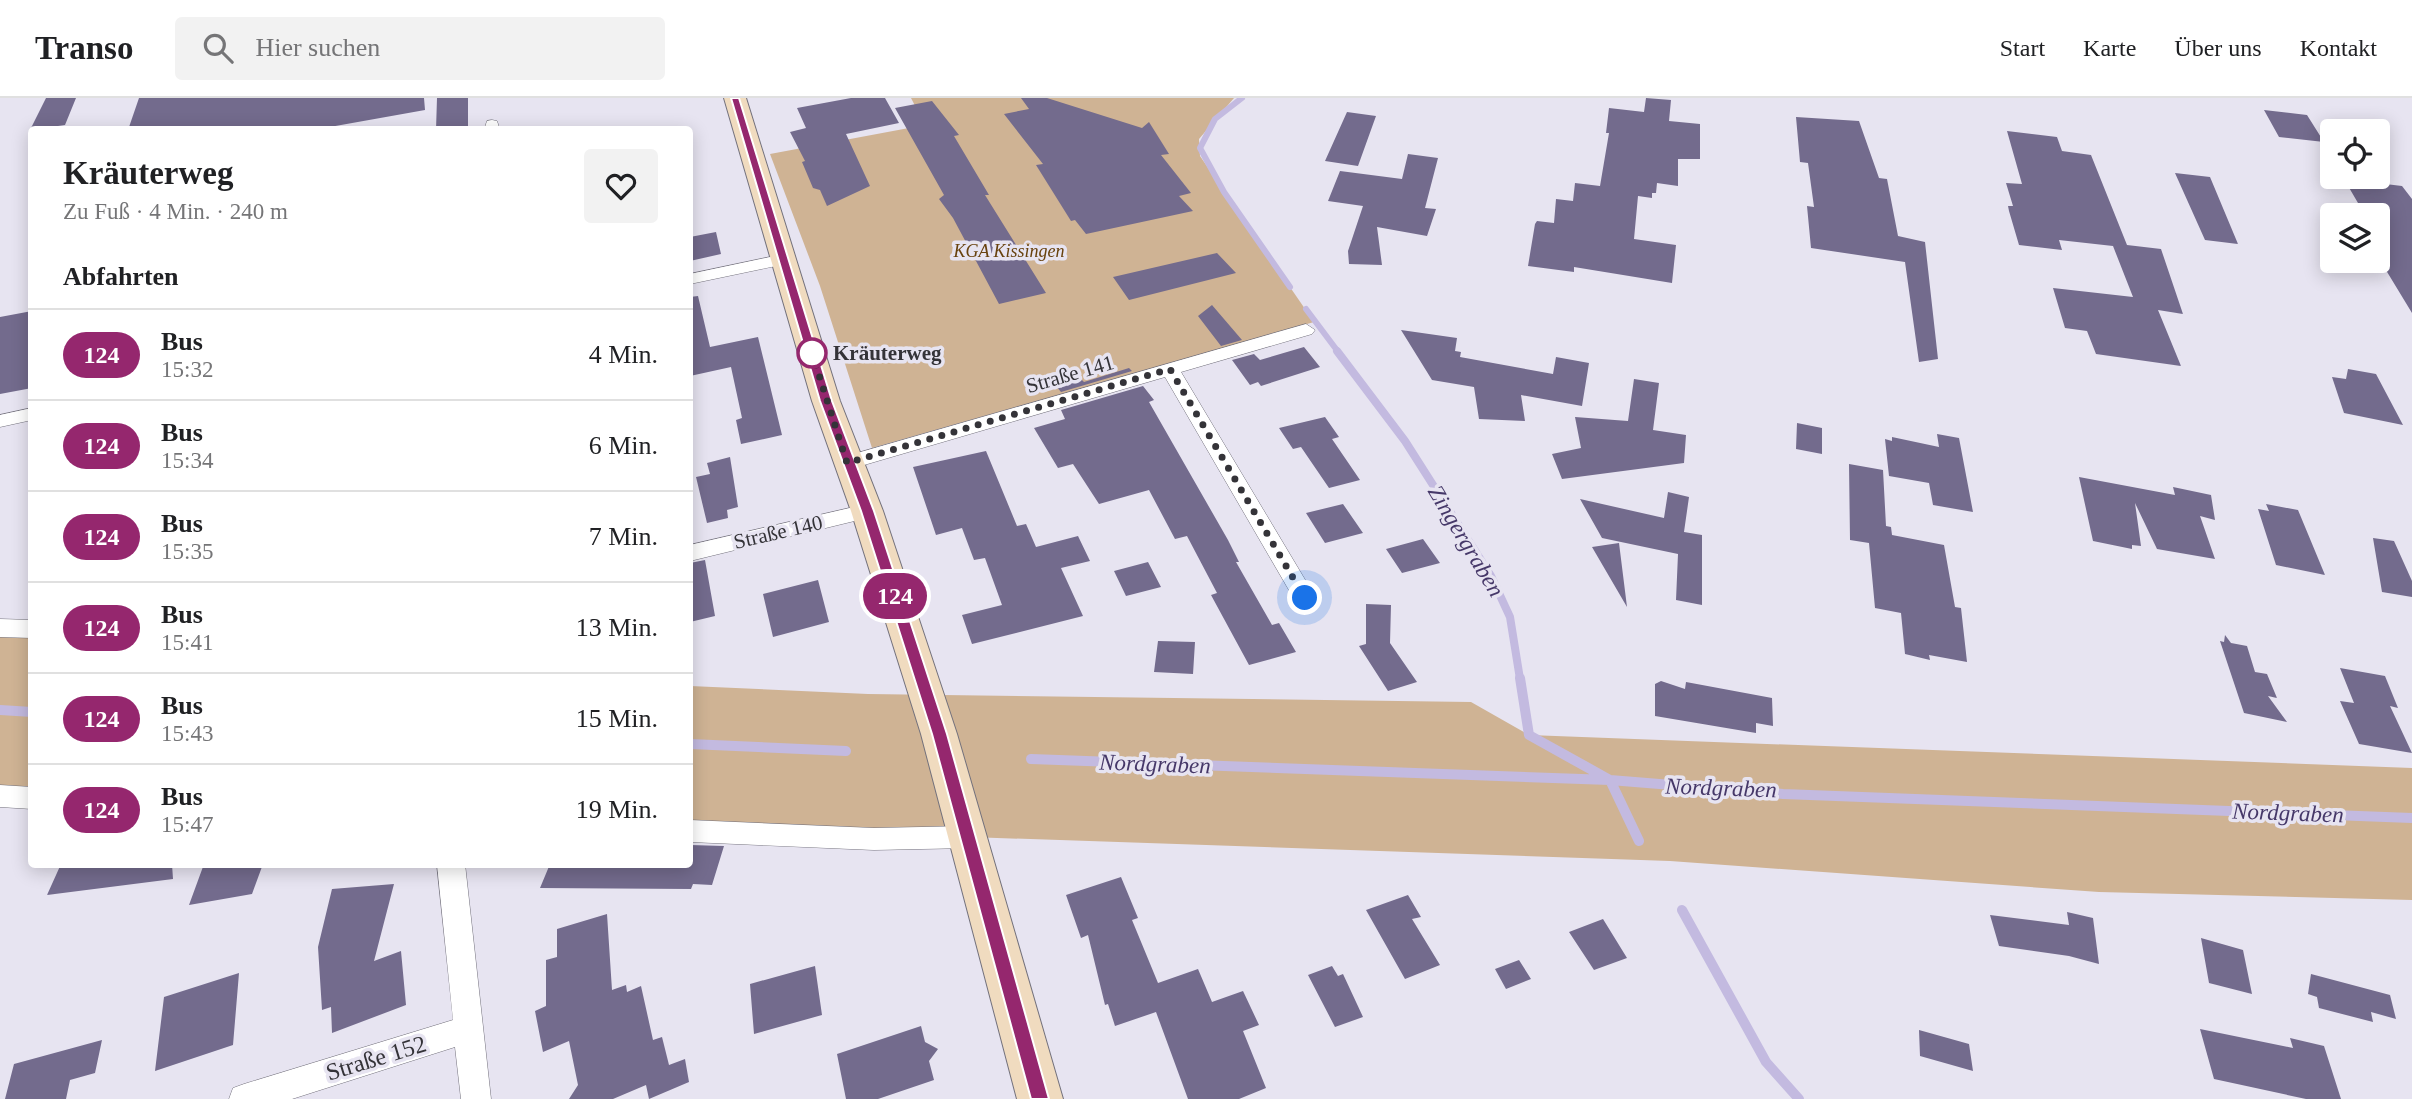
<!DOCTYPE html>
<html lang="de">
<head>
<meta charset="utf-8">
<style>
	body { margin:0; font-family:"Times New Roman",serif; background:#f2f2f2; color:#202124; height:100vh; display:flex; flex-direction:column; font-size:26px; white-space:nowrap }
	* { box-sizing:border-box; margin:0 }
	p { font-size:23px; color:#757577 }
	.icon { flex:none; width:38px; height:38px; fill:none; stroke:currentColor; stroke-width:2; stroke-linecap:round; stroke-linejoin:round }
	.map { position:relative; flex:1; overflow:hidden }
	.drawer { position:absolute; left:28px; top:28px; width:665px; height:742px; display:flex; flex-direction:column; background:#fff; border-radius:7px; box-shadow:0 4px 18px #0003 }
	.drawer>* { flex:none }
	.badge { padding:0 14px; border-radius:23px; font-size:24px; line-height:46px }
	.fabs { position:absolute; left:2320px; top:21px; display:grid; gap:14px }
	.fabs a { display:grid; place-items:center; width:70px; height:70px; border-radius:7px; background:#fff; box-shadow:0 4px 18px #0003; font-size:35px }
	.you { position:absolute; width:35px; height:35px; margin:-18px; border:5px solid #fff; border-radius:50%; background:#1a73e8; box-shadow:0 0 0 10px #1a73e833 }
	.map>.badge { position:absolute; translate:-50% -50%; box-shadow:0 0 0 4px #fff }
	h2 { padding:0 35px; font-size:26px; line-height:63px }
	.round { display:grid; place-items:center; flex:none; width:74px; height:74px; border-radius:7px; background:#f2f2f2 }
	.overview { display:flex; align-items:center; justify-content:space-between; height:119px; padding:0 35px }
	h1 { font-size:33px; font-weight:800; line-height:52px }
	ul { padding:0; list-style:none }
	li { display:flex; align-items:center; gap:21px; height:91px; padding:0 35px; border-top:2px solid #e0e0e0 }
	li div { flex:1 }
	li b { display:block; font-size:26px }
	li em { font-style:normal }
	li .badge { min-width:77px; font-weight:700; text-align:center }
	header { display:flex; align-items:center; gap:42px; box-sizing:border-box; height:98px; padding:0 35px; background:#fff; border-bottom:2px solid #e0e0e0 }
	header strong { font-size:33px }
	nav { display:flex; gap:38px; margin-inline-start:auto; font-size:24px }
	.search { width:490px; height:63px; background:#f2f2f2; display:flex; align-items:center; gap:18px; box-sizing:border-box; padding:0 24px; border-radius:7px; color:#757577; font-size:26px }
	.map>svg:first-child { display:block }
</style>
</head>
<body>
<header>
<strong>Transo</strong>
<div class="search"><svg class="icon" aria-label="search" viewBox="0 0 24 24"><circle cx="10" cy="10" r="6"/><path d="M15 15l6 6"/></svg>Hier suchen</div>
<nav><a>Start</a><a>Karte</a><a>Über uns</a><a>Kontakt</a></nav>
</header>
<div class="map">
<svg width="2412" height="1001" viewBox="0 0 2412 1001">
	<rect width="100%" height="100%" fill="#e7e4f1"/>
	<path fill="#cfb394" d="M911 0H1234L1199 41 1200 58 1314 224 872 350 820 188 770 56 925 27Z
		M0 537 31 539V692L0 691Z
		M690 588 868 596 1471 604 1529 637 2412 670V802L2099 794 1670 763 969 739 690 725Z"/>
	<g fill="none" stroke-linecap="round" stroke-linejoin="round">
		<path stroke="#c3bae0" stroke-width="6" d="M1242 0 1215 21 1200 50 1224 94 1290 189
			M1306 211 1339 255"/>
		<path stroke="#c3bae0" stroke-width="8" d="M1337 253 1405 343 1491 478 1510 519 1520 581"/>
		<path stroke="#c3bae0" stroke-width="10" d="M1520 580 1529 637 1610 682 1639 743
			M0 612 32 614
			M690 646 846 653
			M1031 661 1610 682 1783 696 2412 720
			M1682 812 1766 964 1799 1001"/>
	</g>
	<path fill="#736b8d" d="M46 0H76L65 27 30 32Z
		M139 0H424L425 12 313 32H128Z
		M437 0H468V32H436Z
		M851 0H885L899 25 846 36 870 88 827 108 820 92 813 90 802 64 805 63 790 34 806 30 797 10Z
		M1021 0H1047L1142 30 1149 24 1169 56 1161 57 1191 95 1179 98 1193 113 1086 136 1075 122 1071 123 1036 67 1043 66 1004 16 1029 11Z
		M1646 0 1671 2 1669 23 1700 26V61H1678V88L1657 85 1656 95H1652V100L1638 98 1634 141 1676 147 1672 185 1574 169V174L1528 168 1535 126 1537 123 1554 125 1556 101 1573 103 1575 85 1600 88 1609 35H1606L1609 10 1644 14Z
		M932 3 959 37 954 38 989 97H985L1046 195 999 206 953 120 939 101 944 97 895 10Z
		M2264 12 2307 17 2324 44 2279 39Z
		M1347 14 1376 18 1358 68 1325 63Z
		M1796 19 1859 23 1879 80 1887 81 1898 138 1925 144 1938 261 1919 264 1905 164 1811 150 1807 108 1814 109 1808 65 1800 64Z
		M2007 33 2057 39 2062 53 2091 57 2127 147 2161 151 2183 216 2158 212 2181 268 2096 256 2087 233 2065 230 2053 190 2133 199 2113 148 2059 142 2062 152 2019 147 2009 113 2008 108H2013L2006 85 2022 86Z
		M1408 56 1438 60 1425 110 1436 111 1427 138 1377 129 1382 167 1349 166 1348 153 1363 108 1328 103 1340 73 1402 81Z
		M2175 75 2210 79 2238 146 2205 142Z
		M2344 81 2402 88 2412 101V215L2378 159V117H2365Z
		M716 134 721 156 690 163V139Z
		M1217 155 1236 175 1129 202 1113 179Z
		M698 198 710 249 758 239 782 337 741 346 736 322 742 320 731 269 690 278V199Z
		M1212 207 1242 242 1221 248 1198 218Z
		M32 213V290L0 296V219Z
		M1401 232 1457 240 1455 253 1461 254 1460 259 1553 276 1556 259 1589 265 1582 308 1521 297 1525 323 1479 321 1474 289 1432 282Z
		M1304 249 1320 269 1261 288 1258 284 1250 287 1232 262 1254 256 1260 262Z
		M1129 270 1132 273 1061 294 1056 288 1081 281 1084 284Z
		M2348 271 2376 276 2403 327 2344 315 2332 279 2346 281Z
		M1634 281 1659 285 1653 332 1686 337 1684 365 1562 381 1552 356 1581 350 1575 319 1628 323Z
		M1143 288 1154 302 1149 304 1228 442 1239 464H1236L1272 527 1279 525 1296 554 1249 567 1211 497 1217 495 1187 438 1175 441 1149 392 1099 406 1073 366 1058 370 1034 330 1065 321 1061 312Z
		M1325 319 1339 339 1332 341 1360 382 1329 390 1301 349 1293 351 1279 330Z
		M1797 325 1822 330V356L1796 351Z
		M1937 336 1959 340 1973 414 1933 407 1929 385 1889 378 1885 341 1892 343V339L1939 349Z
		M986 353 1017 428 1026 426 1036 449 1078 438 1090 463 1061 470 1083 518 972 546 962 517 1002 507 985 460 974 462 962 430 936 437 913 369Z
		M730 359 738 409 727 412 728 420 707 425 696 379 710 376 707 365Z
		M1849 366 1883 372 1886 428 1891 429 1892 437 1944 447 1955 509 1961 510 1967 564 1929 557 1930 562 1905 556 1901 515 1875 510 1869 445 1850 442Z
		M2079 379 2175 397 2173 389 2211 397 2215 422 2200 418 2215 461 2157 451 2135 405 2141 448 2132 447V451L2093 443Z
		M1668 394 1689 399 1684 434 1702 437V507L1676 502 1678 456 1602 440 1580 401 1664 420Z
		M1343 406 1363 435 1325 445 1306 415Z
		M2266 406 2298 412 2325 477 2276 467 2258 411 2269 413Z
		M2373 440 2394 443 2412 483V499L2382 494Z
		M1423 441 1440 465 1402 475 1386 451Z
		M1619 445 1627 509 1592 449Z
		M705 462 715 518 690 524V465Z
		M1148 464 1161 489 1126 498 1114 473Z
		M818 482 829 524 773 539 763 496Z
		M1366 506 1391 507 1390 545 1417 584 1388 593 1359 548 1366 546Z
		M2225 537 2231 545 2247 548 2255 574 2267 576 2277 600 2268 598 2287 624 2244 615 2220 543 2224 544Z
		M1158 543 1195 544 1193 576 1154 574Z
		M2340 570 2385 578 2398 610 2390 608 2412 655 2359 646 2340 603 2354 605Z
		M1661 583 1685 591 1686 584 1772 600 1773 628 1756 625V635L1655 618V586Z
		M690 747 724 748 712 787 693 786 691 791 540 790 550 766H690Z
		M61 766H172L173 781 47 797Z
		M204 766H263L252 796 189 807Z
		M1121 779 1138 820 1132 822 1158 885 1198 871 1212 904 1243 893 1259 927 1243 933 1266 990 1239 1001H1188L1156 914 1115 928 1108 906 1105 907 1088 837 1081 840 1066 797Z
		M394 786 374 863 401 853 406 907 332 935 331 909 322 912 318 849 332 791Z
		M1408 797 1421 819 1412 821 1440 867 1405 881 1366 812Z
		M2067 814 2093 820 2099 866 2069 858 1999 848 1990 817 2069 827Z
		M607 816 612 892 626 887 627 894 641 888 653 942 662 939 669 967 685 961 689 984 649 1001 646 987 613 1001H569L578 987 569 943 543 954 535 913 546 908V862L557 859V831Z
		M1603 821 1627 860 1594 872 1569 834Z
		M2201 840 2243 852 2252 896 2209 885Z
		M1519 862 1531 881 1506 891 1495 871Z
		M815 868 822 917 754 936 750 886Z
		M1332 868 1338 878 1343 876 1363 919 1335 929 1308 877Z
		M239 875 233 947 155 973 164 899Z
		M2311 876 2390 897 2396 921 2371 914 2373 924 2319 910 2317 899 2308 896Z
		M921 928 925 944 938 951 929 963 934 982 878 1001H846L837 956Z
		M2200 931 2293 950 2290 940 2324 948 2341 1001H2306L2214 981Z
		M1919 932 1969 946 1973 973 1920 958Z
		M102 942 95 975 70 982 66 1001H5L14 966Z"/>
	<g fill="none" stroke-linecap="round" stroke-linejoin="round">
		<g stroke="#73717c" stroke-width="1">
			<path id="street" d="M492 22 497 23 500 32H484L487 23Z
				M784 156 790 157 793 161 790 165 690 186V176Z
				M1306 226 1315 232 1312 236 1181 274 1316 500 1313 506H1297L1165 279 847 372 837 365 840 360Z
				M32 310V322L0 329V317Z
				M867 406 875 408 878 413 875 418 690 463V447Z
				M0 521 32 522V540L0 539Z
				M0 687 32 689V711L0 709Z
				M690 722 874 730 969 728 978 731 982 739 978 747 969 750 874 752 690 744Z
				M437 766H465L491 1001H461L455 949 292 1001H229L233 990 244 986 453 922Z"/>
		</g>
		<g stroke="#73717c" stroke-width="2">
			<path id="secondary" d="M724 0H746L840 303 883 413 957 636 1063 1001H1017L921 636 851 413 812 303Z"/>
		</g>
		<use href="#street" fill="#fff" fill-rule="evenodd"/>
		<use href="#secondary" fill="#f0dbbf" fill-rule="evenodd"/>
	</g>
	<path fill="#95276e" stroke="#fff" stroke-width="2" d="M731 0H739L832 303 874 413 947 636 1049 1001H1031L932 636 861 413 820 303Z"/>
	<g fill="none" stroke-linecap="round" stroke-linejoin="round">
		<path stroke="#343338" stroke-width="7" stroke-dasharray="0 12.6" d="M812 255 847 365 1170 271 1305 500"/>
	</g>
	<circle fill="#fff" stroke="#95276e" stroke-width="3.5" cx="812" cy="255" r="14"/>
	<g text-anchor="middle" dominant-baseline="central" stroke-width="7" stroke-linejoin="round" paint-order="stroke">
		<g font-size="18" font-style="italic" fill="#68420e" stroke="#e7e4f1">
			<text x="1009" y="153">KGA Kissingen</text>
		</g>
		<g font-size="21" font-weight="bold" fill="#343338" stroke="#e7e4f1" text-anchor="start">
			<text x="833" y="255">Kräuterweg</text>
		</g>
		<g font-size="21" fill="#343338" stroke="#e7e4f1">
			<text transform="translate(1070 276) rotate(-16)">Straße 141</text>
			<text transform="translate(778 434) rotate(-13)">Straße 140</text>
		</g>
		<g font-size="23" font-style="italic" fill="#463869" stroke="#e7e4f1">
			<text transform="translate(1466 443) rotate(59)">Zingergraben</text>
			<text transform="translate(1155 666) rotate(2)">Nordgraben</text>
			<text transform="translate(1721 690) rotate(2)">Nordgraben</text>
			<text transform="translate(2288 715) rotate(2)">Nordgraben</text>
		</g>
		<g font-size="24" fill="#343338" stroke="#e7e4f1">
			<text transform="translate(376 960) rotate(-17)">Straße 152</text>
		</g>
	</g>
</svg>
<div class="fabs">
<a><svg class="icon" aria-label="locate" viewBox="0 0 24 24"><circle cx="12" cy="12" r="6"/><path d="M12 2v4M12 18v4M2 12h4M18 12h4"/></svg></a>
<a><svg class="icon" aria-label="layers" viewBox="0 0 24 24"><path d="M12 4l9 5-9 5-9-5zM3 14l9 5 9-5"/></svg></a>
</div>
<div class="you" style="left:1305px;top:500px"></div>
<b class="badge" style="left:895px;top:498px;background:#95276e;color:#fff">124</b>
<section class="drawer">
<div class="overview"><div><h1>Kräuterweg</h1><p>Zu Fuß · 4 Min. · 240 m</p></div><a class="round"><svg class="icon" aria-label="heart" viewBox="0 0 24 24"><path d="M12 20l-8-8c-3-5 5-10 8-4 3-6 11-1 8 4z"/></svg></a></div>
<h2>Abfahrten</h2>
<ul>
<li><span class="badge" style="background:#95276e;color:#fff">124</span><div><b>Bus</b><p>15:32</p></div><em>4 Min.</em></li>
<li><span class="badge" style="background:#95276e;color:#fff">124</span><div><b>Bus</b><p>15:34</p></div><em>6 Min.</em></li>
<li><span class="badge" style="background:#95276e;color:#fff">124</span><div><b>Bus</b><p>15:35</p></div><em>7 Min.</em></li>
<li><span class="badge" style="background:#95276e;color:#fff">124</span><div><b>Bus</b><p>15:41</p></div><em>13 Min.</em></li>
<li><span class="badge" style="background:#95276e;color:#fff">124</span><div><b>Bus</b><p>15:43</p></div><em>15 Min.</em></li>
<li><span class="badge" style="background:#95276e;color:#fff">124</span><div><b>Bus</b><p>15:47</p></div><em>19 Min.</em></li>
</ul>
</section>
</div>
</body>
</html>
